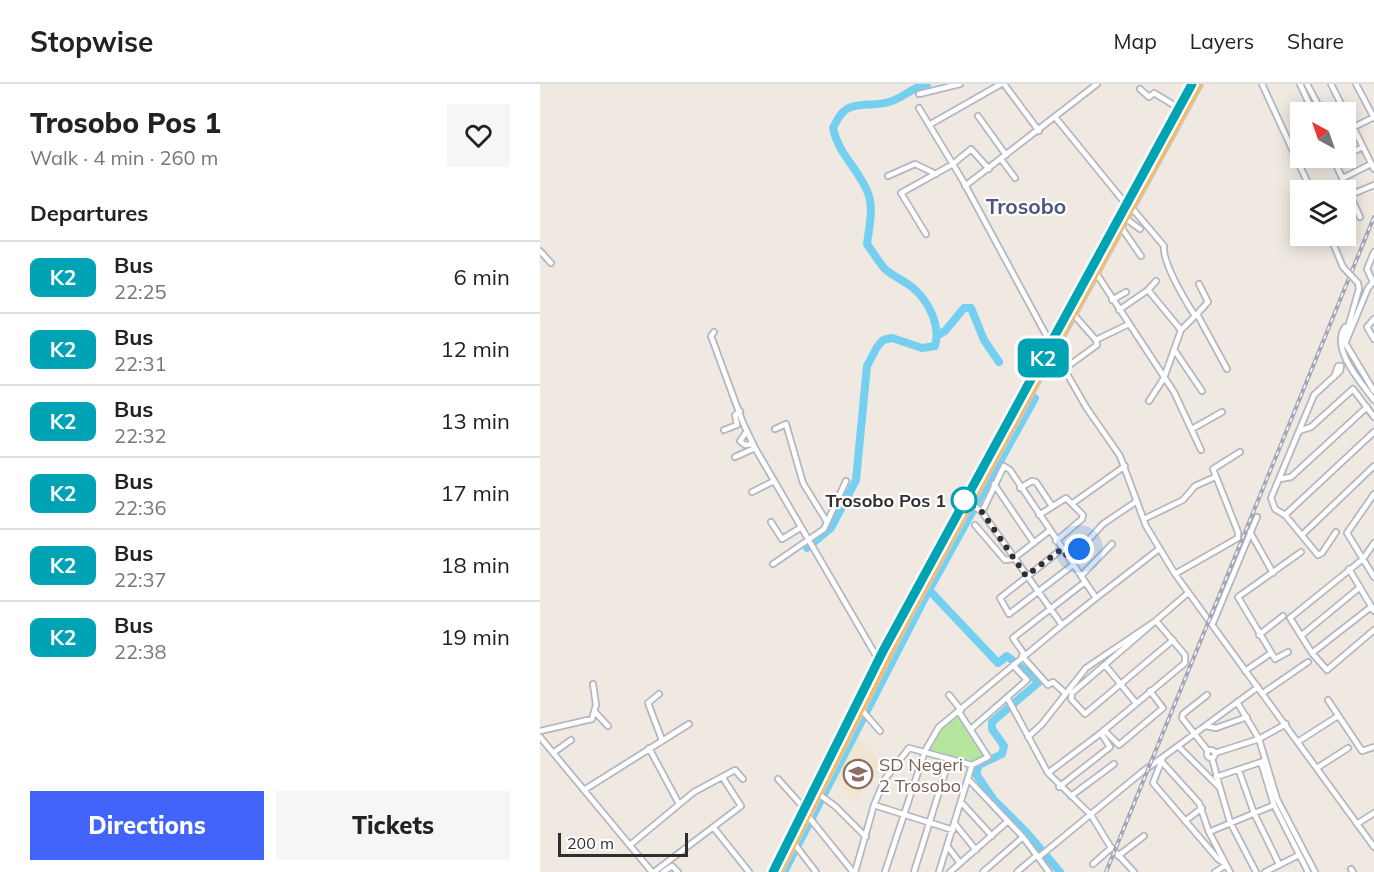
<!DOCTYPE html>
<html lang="en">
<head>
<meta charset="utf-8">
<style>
	body { margin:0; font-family:Mulish,sans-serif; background:#f6f6f6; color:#222; height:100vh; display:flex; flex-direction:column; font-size:22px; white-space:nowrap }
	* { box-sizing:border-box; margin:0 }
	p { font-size:20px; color:#767676 }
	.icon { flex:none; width:33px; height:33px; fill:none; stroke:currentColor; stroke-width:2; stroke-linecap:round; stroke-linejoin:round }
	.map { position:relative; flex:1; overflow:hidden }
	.panel { display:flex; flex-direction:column; background:#fff; width:540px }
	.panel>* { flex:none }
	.badge { padding:0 12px; border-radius:9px; font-size:21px; line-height:39px }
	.needle { width:39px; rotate:320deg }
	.buttons { position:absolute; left:750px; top:18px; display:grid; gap:12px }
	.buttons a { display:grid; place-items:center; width:66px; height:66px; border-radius:0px; background:#fff; box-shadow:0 3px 15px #0003; font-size:30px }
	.scale { position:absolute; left:18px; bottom:15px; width:130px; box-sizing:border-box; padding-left:6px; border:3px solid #2e2e2e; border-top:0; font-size:16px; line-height:21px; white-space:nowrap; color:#2e2e2e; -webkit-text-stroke:4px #fff; paint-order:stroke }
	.you { position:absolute; width:30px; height:30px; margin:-15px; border:4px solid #fff; border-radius:50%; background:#1a73e8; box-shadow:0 0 0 9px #1a73e833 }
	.map>.badge { position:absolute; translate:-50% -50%; box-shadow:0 0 0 3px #fff }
	h2 { padding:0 30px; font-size:22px; line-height:54px }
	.round { display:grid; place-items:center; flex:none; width:63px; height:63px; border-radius:0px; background:#f6f6f6 }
	.head { display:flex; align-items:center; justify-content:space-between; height:102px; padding:0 30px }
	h1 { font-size:28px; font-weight:800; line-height:45px }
	.action { display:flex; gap:12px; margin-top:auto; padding:12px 30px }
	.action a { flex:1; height:69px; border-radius:0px; background:#4264fb; color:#fff; font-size:24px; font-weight:800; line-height:69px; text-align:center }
	.action a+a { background:#f6f6f6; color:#222 }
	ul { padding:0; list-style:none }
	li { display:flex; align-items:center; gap:18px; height:72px; padding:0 30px; border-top:2px solid #e0e0e0 }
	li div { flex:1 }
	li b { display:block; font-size:22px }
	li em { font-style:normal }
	li .badge { min-width:66px; font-weight:700; text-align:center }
	header { display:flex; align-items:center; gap:36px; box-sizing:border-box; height:84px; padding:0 30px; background:#fff; border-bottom:2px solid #e0e0e0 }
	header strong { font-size:28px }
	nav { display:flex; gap:33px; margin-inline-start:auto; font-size:21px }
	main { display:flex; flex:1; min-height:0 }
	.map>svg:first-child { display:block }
</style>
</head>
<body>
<header>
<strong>Stopwise</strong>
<nav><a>Map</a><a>Layers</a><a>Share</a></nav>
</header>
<main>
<section class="panel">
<div class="head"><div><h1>Trosobo Pos 1</h1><p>Walk · 4 min · 260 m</p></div><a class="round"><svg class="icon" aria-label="heart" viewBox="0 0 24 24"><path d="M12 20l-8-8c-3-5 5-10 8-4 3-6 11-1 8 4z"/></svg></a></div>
<h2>Departures</h2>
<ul>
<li><span class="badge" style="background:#00a3b4;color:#fff">K2</span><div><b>Bus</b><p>22:25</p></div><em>6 min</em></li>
<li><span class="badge" style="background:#00a3b4;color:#fff">K2</span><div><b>Bus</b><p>22:31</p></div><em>12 min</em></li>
<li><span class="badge" style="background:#00a3b4;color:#fff">K2</span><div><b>Bus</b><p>22:32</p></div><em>13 min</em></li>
<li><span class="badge" style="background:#00a3b4;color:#fff">K2</span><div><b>Bus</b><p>22:36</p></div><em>17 min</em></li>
<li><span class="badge" style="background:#00a3b4;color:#fff">K2</span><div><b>Bus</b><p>22:37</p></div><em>18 min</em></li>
<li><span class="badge" style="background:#00a3b4;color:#fff">K2</span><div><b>Bus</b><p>22:38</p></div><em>19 min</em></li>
</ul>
<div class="action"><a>Directions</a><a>Tickets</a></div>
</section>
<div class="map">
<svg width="834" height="788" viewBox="0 0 834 788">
	<rect width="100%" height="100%" fill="#efe9e1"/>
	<path fill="#f0e6d1" d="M318 652 345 682 313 717 294 697Z"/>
	<path fill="#b6e59e" d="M419 629 447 673 432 680 386 666 403 640Z"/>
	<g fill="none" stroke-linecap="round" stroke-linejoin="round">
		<path stroke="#75cff0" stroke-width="8" d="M398 251 405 247 424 224H431L444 256 459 278
			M267 464 291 444 316 396 327 282 337 263 343 256 352 254 382 264 395 262C401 241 388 216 372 203 363 196 352 192 344 184 338 177 333 168 327 160 329 144 334 124 328 109 319 85 298 70 293 44 297 36 302 26 311 23 323 19 337 22 349 18 363 14 373 3 387 0
			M389 506 458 579 467 572 499 598 452 638V645L464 662 462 670 439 681 436 690 454 716 488 750 520 788
			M244 788 389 506 495 314"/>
		<g stroke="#b4b7c1" stroke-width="8">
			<path id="minor" d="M464 0 499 47
				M722 0 771 106
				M760 0 773 28
				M767 0 782 28
				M791 0 805 28
				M816 0 834 34
				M600 5 609 13 614 9 637 23
				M379 10 420 0
				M379 24 423 97 511 260
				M806 29 834 85
				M438 32 466 71
				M515 33 585 119
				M389 41 461 0
				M806 47 834 33
				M806 71 823 63
				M793 74 820 133
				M461 75 475 94
				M348 92 375 80 396 90
				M803 94 831 80
				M425 102 557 0
				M810 111 834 101
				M591 123 624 162C622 179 645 216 655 232
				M585 134 600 145
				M581 143 601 172
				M386 150 361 109 413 80 431 65 449 85
				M790 152 803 183
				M0 167 11 179
				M556 189 634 308 661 366
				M833 198 827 185 834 168
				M818 199 819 205 804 257 834 307
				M608 206 616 197
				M572 216 586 208
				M579 226 608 206 641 246 657 230 687 285
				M657 230 668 218 659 200
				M534 231 556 256 589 240
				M834 235 827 243 834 255
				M805 243C790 265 821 298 834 316
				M174 248 171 252 203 339 215 364 338 575
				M805 260 828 204 834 197
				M514 267 546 323 580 372 606 442 635 490 834 763
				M635 267 662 307
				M524 285 557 261 556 256
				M794 293 798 282H801L800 287 774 311 731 414 735 425 745 431 834 348
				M609 317 624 294 641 246
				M235 345 246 340 263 399 287 438
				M652 345 682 328
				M184 346 197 341 195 331 200 327
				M207 347 200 357 205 361 213 360
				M759 347 771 343 813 305 834 333
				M195 373 215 364
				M740 395 751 393 827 323
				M454 400 494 459
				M480 404 492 397 496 398 512 422
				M212 408 234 397
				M834 410 807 449 834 493
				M533 419 585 382
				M442 428 464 382 470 386 556 514 522 541
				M499 431 526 414 543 431 542 435 516 457
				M745 431 778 471 782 469 796 448
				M604 435 643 416 655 402 675 393
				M231 438 242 455 260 444
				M435 441 465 476 473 475 509 447
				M710 448 733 489
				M763 450 834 382
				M834 459 823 475 750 534 772 569 787 586 834 546
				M522 465 460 514 469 530 533 481
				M530 476 563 440 597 417
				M233 480 284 445 306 397
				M809 485 834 527
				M635 490 698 454V448L673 385 700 368
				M541 492 572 460
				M556 514 619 465
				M673 539 717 433
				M719 551 743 532
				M762 551 819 504
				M633 556 545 630 531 615 532 609 648 509
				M748 568 735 575 698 513 761 468
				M772 569 831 523
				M484 570 473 554 545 498
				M482 572 508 601 513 598 525 609
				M565 581 596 619
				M705 587 731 569
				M723 609 768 578
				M119 610 108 619 122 656
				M409 611 421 626
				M667 611 643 630 642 634 668 667
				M468 615 508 689 551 731 570 762 594 788
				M788 616 822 667 834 663
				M697 618 719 655 737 715 775 788
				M320 624 340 647
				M55 628 68 642
				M666 642 676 644 707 633
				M431 645 487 596 473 581
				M564 646 579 661 623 624 610 607
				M0 647 52 635 56 621 53 600
				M0 653 112 788
				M488 653 502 640 546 584 614 538
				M759 657 798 632
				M638 662 680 704 690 738 716 788
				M109 664 139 720
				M667 670a4 4 0 1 1 8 0a4 4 0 1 1-8 0Z
				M13 669 31 656
				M675 669 719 655 746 640
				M672 674 680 704
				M622 678 659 719 669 748 690 788
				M721 678 734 721 768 788
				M777 684 808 664
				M699 687 714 729 739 780
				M508 689 561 649 645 579V571L617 538
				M676 693 724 677
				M238 695 264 724
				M428 695 483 753 509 788
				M519 703 570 663 561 649
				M44 706 149 640
				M277 709 295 722 326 753
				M531 712 574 680
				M421 718 452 752
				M334 721 413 746
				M268 732 313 788
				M645 737 662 724
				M415 740 436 766
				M817 740 834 729
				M174 744 209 788
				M669 748 734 721
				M253 758 276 788
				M90 761 154 708 195 686 203 695
				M408 763 420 779
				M578 772 604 752
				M499 773 602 688 623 673
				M684 779 678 775 613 699 623 673 718 603
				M553 780 571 764
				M811 785 813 788
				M114 788 201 722 183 694
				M123 788 132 782 138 788
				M315 788 334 721 345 695 369 664 432 681 448 673 419 628
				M345 788 385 667 399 643 522 541 442 428 430 419
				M374 788 409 676
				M399 788 432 681
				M410 788 468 737
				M443 788 483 753
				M477 788 497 771
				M675 788 686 781
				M725 788 759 771"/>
		</g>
		<g stroke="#c9c9c9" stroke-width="10">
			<path id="trunk" d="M244 767 343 567 652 0
				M239 788 364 540 659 0"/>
		</g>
		<use href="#minor" stroke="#fff" stroke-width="4.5"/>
		<use href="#trunk" stroke="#f8ba60" stroke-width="7"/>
		<g stroke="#a3a6b8" stroke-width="4">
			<path id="rail" d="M566 788 834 133"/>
		</g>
		<use href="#rail" stroke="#fff" stroke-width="1.5" stroke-dasharray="4.5" stroke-linecap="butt"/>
		<g stroke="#b4b7c1" stroke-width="8" stroke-linecap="butt">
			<path id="minor-bridge" d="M803 183 818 199"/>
		</g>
		<use href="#minor-bridge" stroke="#fff" stroke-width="4.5"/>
	</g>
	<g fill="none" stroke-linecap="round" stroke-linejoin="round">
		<g stroke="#fff" stroke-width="14">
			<path id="line" d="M233 788 343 567 652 0"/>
		</g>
		<use href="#line" stroke="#00a3b4" stroke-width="9"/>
		<path stroke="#2e2e2e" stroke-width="6" stroke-dasharray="0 10.8" d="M424 416 442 428 486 492 522 465 530 476 539 465"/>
	</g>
	<defs>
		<g id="school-ring" transform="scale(1.5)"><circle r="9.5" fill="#fff" stroke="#8d6e63" stroke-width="1.5"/><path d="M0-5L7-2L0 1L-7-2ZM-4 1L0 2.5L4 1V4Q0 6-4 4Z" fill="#8d6e63"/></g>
	</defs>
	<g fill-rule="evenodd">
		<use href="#school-ring" x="318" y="690"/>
	</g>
	<circle fill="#fff" stroke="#00a3b4" stroke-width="3" cx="424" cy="416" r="12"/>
	<g text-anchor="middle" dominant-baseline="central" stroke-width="4.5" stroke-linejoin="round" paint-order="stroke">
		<g font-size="18" font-weight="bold" fill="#2e2e2e" stroke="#fff" text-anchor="end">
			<text x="406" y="416">Trosobo Pos 1</text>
		</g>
		<g font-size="18" fill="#785e54" stroke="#fff" text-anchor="start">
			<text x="339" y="680">SD Negeri<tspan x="339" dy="21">2 Trosobo</tspan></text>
		</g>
		<g font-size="21" font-weight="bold" fill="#4d5680" stroke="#fff">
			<text x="486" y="122">Trosobo</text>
		</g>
	</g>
</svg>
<div class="buttons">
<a><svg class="needle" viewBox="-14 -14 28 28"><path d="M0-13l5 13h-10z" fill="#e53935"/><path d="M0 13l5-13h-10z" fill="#767676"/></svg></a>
<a><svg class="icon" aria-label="layers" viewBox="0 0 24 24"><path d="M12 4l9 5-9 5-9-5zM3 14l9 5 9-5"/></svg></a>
</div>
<div class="scale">200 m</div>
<div class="you" style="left:539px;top:465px"></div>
<b class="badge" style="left:503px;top:274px;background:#00a3b4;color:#fff">K2</b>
</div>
</main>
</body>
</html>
